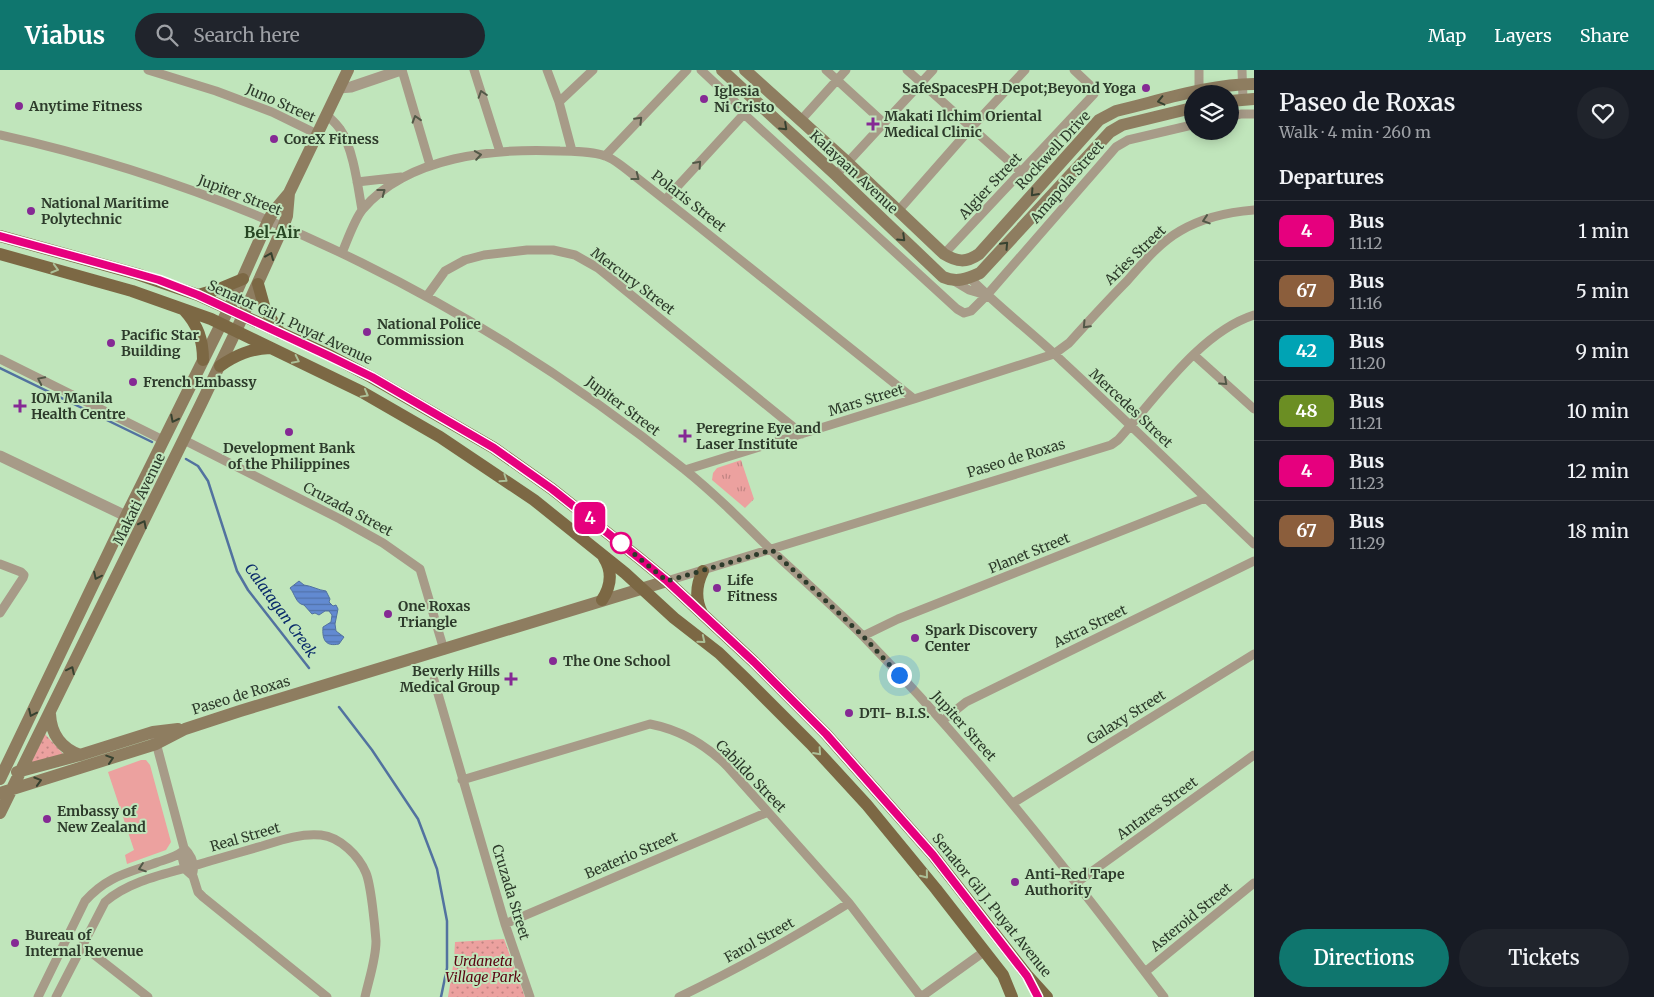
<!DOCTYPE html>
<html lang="en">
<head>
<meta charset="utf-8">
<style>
	body { margin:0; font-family:Merriweather,serif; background:#20242c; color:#f1f3f6; height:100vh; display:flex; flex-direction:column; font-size:19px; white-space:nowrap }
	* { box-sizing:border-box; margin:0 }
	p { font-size:16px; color:#9ea1a6 }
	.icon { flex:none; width:28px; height:28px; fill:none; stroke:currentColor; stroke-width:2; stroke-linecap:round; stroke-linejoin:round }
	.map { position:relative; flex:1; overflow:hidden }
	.details { display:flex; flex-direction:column; background:#171b24; width:400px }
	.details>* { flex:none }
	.badge { padding:0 10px; border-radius:8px; font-size:18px; line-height:32px }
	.fabs { position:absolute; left:1184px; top:15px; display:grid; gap:10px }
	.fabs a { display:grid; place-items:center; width:55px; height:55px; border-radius:50%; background:#171b24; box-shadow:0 2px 12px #0003; font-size:25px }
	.you { position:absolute; width:25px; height:25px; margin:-12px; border:4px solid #fff; border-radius:50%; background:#1a73e8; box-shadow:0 0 0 8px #1a73e833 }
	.map>.badge { position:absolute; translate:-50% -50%; box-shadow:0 0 0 2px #fff }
	h2 { padding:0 25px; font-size:19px; line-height:45px }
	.round { display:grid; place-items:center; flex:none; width:52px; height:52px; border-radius:26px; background:#20242c }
	.headline { display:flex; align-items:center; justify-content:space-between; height:85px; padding:0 25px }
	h1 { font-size:24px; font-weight:600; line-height:38px }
	.action { display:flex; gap:10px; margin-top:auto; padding:10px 25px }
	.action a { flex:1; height:58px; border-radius:30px; background:#0f766e; color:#fff; font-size:20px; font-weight:600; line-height:58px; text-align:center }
	.action a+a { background:#20242c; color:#f1f3f6 }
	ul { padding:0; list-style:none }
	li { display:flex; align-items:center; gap:15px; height:60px; padding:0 25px; border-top:1px solid #363941 }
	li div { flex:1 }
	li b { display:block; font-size:19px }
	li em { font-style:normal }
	li .badge { min-width:55px; font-weight:700; text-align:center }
	header { display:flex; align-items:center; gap:30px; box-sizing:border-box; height:70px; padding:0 25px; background:#0f766e; color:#fff }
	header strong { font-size:24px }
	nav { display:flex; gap:28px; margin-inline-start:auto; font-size:18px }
	.search { width:350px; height:45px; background:#20242c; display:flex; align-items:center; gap:12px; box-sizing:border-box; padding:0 18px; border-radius:28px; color:#9ea1a6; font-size:19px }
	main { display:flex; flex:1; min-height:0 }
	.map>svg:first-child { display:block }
</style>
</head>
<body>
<header>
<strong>Viabus</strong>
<div class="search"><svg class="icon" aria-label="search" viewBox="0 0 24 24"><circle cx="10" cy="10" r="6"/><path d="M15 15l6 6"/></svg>Search here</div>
<nav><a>Map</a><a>Layers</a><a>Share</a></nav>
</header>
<main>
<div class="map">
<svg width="1254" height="927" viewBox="0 0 1254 927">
	<defs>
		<pattern id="grass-tufts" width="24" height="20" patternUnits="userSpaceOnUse" patternTransform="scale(1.25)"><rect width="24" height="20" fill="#eca19f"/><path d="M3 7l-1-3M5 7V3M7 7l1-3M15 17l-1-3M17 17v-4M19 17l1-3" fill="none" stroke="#c08482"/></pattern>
		<pattern id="park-dots" width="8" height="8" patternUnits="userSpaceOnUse" patternTransform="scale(1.25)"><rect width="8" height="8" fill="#eca19f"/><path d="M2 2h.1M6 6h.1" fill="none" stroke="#c08482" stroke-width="1.8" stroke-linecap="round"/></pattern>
		<pattern id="water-rules" width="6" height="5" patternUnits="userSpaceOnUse" patternTransform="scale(1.25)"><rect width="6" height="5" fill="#628ad1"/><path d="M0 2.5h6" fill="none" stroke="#5172aa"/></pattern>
	</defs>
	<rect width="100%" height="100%" fill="#c0e5bb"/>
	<path fill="url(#grass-tufts)" d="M741 390 754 429 745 438 712 410 713 403 717 398Z"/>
	<path fill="url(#park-dots)" d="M45 664 63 684 31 693Z
		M504 869 525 927H448L454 890 455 872Z"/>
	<path fill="#eca19f" d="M141 690H146L150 695 171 772 166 780 127 794 125 785 134 780 108 702Z"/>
	<path fill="url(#water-rules)" stroke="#52729f" d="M299 511 304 515C312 516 318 520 326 521L330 529 329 532 333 536 336 535 338 539 335 554 336 561 344 567 339 574C325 577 322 569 323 557L331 552 332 545 329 541H325L319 545 315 543 312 544 304 535C296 534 295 524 290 518Z"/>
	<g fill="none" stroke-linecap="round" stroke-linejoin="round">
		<path stroke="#52729f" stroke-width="2.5" d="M0 298 152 372
			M186 389 198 396 208 411 237 501 248 520 309 598
			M339 637 372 680 418 749 437 799 447 851V898L441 927"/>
		<path stroke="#a79b88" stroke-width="9" d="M148 0 216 21 272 42 317 64
			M402 0 430 95
			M474 0 500 82
			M547 0 559 32 572 81
			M701 0 735 32 744 44 957 239 964 243 971 241 987 225 1116 77 1128 70 1192 55
			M826 0 884 53
			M907 0 1021 102
			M1242 0 1243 29
			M1199 21V0
			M559 32 593 0
			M326 44C331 49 336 53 340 59 353 77 358 117 362 140
			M1230 47 1241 44H1254
			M801 50 846 0
			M0 65C250 120 485 239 684 399 715 424 743 452 771 480 802 509 834 537 864 567 973 679 1069 802 1164 927
			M605 86 687 0
			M836 105 933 0
			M357 112 401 107
			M665 130 744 44
			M898 141 971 58 1025 0
			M342 183C347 171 355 148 363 139 408 86 495 78 560 81 571 81 595 82 605 86 615 89 628 101 636 107 655 122 674 137 693 152 766 211 840 270 914 329
			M944 184 1094 24 1093 18 1074 0
			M970 208C999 238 1033 263 1063 292 1128 352 1190 413 1254 474
			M954 211 969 220 986 225
			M427 226 445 201 465 190 484 185 527 180H553L575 185 598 198 802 364
			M1194 285 1254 339
			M0 289 163 370
			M184 370 340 449 383 473 420 499 444 580
			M685 400 914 329 1054 284 1069 273C1088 252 1107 231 1127 211 1143 193 1159 173 1180 161 1202 148 1229 142 1254 140
			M0 494 21 502 24 505 23 508 0 543
			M667 511 1111 375 1118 370C1155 329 1200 262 1254 245
			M863 566 898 549 1205 428
			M434 610 505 854 530 927
			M942 651 966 632 1254 491
			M155 669 184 778C191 785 195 792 193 802
			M462 710 650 654C681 660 705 674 727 696L849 833 921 927
			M1013 733 1254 584
			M181 783 185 799 193 806 198 822 203 827 327 927
			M1076 813 1254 685
			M505 854 768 742
			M83 876 148 927
			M1145 902 1254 813
			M38 927 85 831C107 806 128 803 158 792 167 789 176 787 183 781L184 778
			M56 927 105 832C132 808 176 802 210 791 227 786 245 781 262 776 281 770 301 763 321 765 340 767 359 786 366 803 371 815 375 857 376 871 376 889 369 909 365 927
			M679 927C738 899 793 868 849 833
			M921 927 985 881"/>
		<path stroke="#a79b88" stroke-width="11" d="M339 18 351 17 401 0
			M0 386 126 446"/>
		<path stroke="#8e7d60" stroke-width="12" d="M722 0 836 105 943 207C956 213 967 209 980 203L1110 62 1122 55 1192 38
			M745 0 847 92 944 184C957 192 966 193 979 184L1099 50 1116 41C1159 31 1210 14 1254 14
			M1230 31 1254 29
			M50 644C51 664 61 678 80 685
			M17 702 80 685 153 662 178 659
			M0 709 126 446 232 232 268 151 273 142 289 123 348 0
			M0 723 156 674 185 659 240 641 667 511
			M0 743 201 334 236 261 283 157 287 146 289 123"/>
		<path stroke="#7c6844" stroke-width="12" d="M0 166 137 204 198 225 329 285 371 307 494 378 552 419 639 488 667 511 754 592 826 664 933 785 1027 905 1047 927
			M0 184 132 221 211 249 362 322 440 367 534 430 625 503 674 548 719 583 746 609 811 674 867 735 936 819 1003 905 1012 927
			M258 214 265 239 280 263
			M198 225 219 219 243 209
			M184 240C198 255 203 270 203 290
			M220 296C236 285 250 279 270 278
			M602 530C611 516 613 502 604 488
			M702 543C695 529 696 515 703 501"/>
	</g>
	<defs><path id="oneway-chevron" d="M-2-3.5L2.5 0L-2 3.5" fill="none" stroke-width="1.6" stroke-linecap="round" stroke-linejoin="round" transform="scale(1.25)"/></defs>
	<g stroke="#525847">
		<use href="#oneway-chevron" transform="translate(482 24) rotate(-108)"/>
		<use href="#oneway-chevron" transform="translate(416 49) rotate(-107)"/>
		<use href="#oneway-chevron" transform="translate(639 50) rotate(-46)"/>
		<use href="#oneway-chevron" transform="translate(478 85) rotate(-9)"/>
		<use href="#oneway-chevron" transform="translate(698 94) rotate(-48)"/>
		<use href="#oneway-chevron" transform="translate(636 107) rotate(38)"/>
		<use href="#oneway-chevron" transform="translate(382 122) rotate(-37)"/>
		<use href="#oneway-chevron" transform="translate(1206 150) rotate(162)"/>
		<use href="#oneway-chevron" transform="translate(1086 255) rotate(133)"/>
		<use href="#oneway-chevron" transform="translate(41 310) rotate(-154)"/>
		<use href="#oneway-chevron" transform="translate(1224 312) rotate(42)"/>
		<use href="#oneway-chevron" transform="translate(142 798) rotate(161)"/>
	</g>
	<g stroke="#374230">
		<use href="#oneway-chevron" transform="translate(1161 31) rotate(167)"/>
		<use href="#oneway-chevron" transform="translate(784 57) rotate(43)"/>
		<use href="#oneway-chevron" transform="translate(1034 123) rotate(132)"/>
		<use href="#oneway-chevron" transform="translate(902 168) rotate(44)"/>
		<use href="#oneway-chevron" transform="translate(1005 175) rotate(-47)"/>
		<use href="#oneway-chevron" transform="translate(270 186) rotate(-67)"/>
		<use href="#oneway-chevron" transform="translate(174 349) rotate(117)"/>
		<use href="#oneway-chevron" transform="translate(143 454) rotate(-63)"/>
		<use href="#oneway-chevron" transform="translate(97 506) rotate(116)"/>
		<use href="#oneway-chevron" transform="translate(71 600) rotate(-64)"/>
		<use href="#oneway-chevron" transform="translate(32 643) rotate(115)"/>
		<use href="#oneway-chevron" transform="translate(110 689) rotate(-18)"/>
		<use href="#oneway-chevron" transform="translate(38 711) rotate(-17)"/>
	</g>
	<g stroke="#acc097">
		<use href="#oneway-chevron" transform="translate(55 199) rotate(16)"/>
		<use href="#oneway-chevron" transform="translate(296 290) rotate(26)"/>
		<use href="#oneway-chevron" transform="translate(365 324) rotate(29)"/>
		<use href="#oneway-chevron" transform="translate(504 409) rotate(34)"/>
		<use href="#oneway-chevron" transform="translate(702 570) rotate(39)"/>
		<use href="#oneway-chevron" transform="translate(818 682) rotate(48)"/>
		<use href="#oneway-chevron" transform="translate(925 805) rotate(51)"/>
	</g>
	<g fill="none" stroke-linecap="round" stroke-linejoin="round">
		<g stroke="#fff" stroke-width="11">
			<path id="line" d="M0 166 124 200 159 210 198 225 329 286 372 307 494 378 552 419 639 488 667 511 754 592 826 664 933 785 1027 906 1038 927"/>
		</g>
		<use href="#line" stroke="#e6007e" stroke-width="8"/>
		<path stroke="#2d3b2b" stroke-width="5" stroke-dasharray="0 9" d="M621 473 667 511 772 480 863 566 899 605"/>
	</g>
	<g fill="#852994" stroke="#c0e5bb" stroke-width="2">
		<circle cx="1146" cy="18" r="5"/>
		<circle cx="704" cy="29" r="5"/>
		<circle cx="19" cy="36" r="5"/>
		<path d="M870.5 46.5h5v5h5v5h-5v5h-5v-5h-5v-5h5z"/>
		<circle cx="274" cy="69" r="5"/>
		<circle cx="31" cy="141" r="5"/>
		<circle cx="367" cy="262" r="5"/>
		<circle cx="111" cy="273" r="5"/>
		<circle cx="133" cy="312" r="5"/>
		<path d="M17.5 328.5h5v5h5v5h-5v5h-5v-5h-5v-5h5z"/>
		<circle cx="289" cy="362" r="5"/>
		<path d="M682.5 358.5h5v5h5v5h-5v5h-5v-5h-5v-5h5z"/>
		<circle cx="717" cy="518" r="5"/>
		<circle cx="388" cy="544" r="5"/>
		<circle cx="915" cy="568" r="5"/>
		<circle cx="553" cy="591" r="5"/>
		<path d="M508.5 601.5h5v5h5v5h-5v5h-5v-5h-5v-5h5z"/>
		<circle cx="849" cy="643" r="5"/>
		<circle cx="47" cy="749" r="5"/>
		<circle cx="1015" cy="812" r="5"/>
		<circle cx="15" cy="873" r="5"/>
	</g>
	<circle fill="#fff" stroke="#e6007e" stroke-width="2.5" cx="621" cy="473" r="10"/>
	<g text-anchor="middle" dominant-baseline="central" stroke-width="4" stroke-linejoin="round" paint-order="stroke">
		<g font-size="14" font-weight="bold" fill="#2d3b2b" stroke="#c0e5bb" text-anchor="start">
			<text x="1136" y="18" text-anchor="end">SafeSpacesPH Depot;Beyond Yoga</text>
			<text x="714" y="21">Iglesia<tspan x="714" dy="16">Ni Cristo</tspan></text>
			<text x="29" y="36">Anytime Fitness</text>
			<text x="884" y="46">Makati Ilchim Oriental<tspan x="884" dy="16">Medical Clinic</tspan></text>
			<text x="284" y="69">CoreX Fitness</text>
			<text x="41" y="133">National Maritime<tspan x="41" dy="16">Polytechnic</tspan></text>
			<text x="377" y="254">National Police<tspan x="377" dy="16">Commission</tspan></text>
			<text x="121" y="265">Pacific Star<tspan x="121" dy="16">Building</tspan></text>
			<text x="143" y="312">French Embassy</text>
			<text x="31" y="328">IOM Manila<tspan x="31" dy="16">Health Centre</tspan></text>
			<text x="696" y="358">Peregrine Eye and<tspan x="696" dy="16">Laser Institute</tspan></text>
			<text x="289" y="378" text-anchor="middle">Development Bank<tspan x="289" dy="16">of the Philippines</tspan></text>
			<text x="727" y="510">Life<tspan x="727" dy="16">Fitness</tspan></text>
			<text x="398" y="536">One Roxas<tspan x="398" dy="16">Triangle</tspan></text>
			<text x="925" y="560">Spark Discovery<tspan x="925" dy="16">Center</tspan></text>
			<text x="563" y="591">The One School</text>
			<text x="500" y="601" text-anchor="end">Beverly Hills<tspan x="500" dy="16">Medical Group</tspan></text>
			<text x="859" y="643">DTI- B.I.S.</text>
			<text x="57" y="741">Embassy of<tspan x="57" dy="16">New Zealand</tspan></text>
			<text x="1025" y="804">Anti-Red Tape<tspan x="1025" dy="16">Authority</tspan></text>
			<text x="25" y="865">Bureau of<tspan x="25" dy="16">Internal Revenue</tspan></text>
		</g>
		<g font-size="14" fill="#2d3b2b" stroke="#c0e5bb">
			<text transform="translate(281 33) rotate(24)">Juno Street</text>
			<text transform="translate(1053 80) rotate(-47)">Rockwell Drive</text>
			<text transform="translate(854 102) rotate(43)">Kalayaan Avenue</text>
			<text transform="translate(1067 112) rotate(-49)">Amapola Street</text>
			<text transform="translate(990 116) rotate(-47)">Algier Street</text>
			<text transform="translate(240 125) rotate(21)">Jupiter Street</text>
			<text transform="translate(689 131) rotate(38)">Polaris Street</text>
			<text transform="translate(1135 185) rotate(-44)">Aries Street</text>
			<text transform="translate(633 211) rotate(37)">Mercury Street</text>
			<text transform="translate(290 252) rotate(25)">Senator Gil J. Puyat Avenue</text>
			<text transform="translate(866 330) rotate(-17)">Mars Street</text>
			<text transform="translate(623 336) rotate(37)">Jupiter Street</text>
			<text transform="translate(1131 338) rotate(43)">Mercedes Street</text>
			<text transform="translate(1016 388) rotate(-17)">Paseo de Roxas</text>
			<text transform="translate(139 429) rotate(-64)">Makati Avenue</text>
			<text transform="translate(348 439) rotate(28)">Cruzada Street</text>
			<text transform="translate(1029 483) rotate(-22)">Planet Street</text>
			<text transform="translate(1090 556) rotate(-26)">Astra Street</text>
			<text transform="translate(241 625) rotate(-17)">Paseo de Roxas</text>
			<text transform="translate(1126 647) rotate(-32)">Galaxy Street</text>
			<text transform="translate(964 656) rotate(48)">Jupiter Street</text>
			<text transform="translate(751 706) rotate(46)">Cabildo Street</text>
			<text transform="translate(1157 738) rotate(-36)">Antares Street</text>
			<text transform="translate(245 767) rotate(-16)">Real Street</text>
			<text transform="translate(631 785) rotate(-23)">Beaterio Street</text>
			<text transform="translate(511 822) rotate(73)">Cruzada Street</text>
			<text transform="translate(992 835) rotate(51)">Senator Gil J. Puyat Avenue</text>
			<text transform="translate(1191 847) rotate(-39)">Asteroid Street</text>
			<text transform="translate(759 870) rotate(-29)">Farol Street</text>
		</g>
		<g font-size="14" font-style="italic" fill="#5a0311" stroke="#c0e5bb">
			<text x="483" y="891">Urdaneta<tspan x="483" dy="16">Village Park</tspan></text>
		</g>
		<g font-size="15" font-style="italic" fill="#092b6a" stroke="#c0e5bb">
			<text transform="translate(281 540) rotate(54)">Calatagan Creek</text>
		</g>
		<g font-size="16" font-weight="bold" fill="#274623" stroke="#c0e5bb">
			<text x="272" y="162">Bel-Air</text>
		</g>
	</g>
</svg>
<div class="fabs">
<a><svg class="icon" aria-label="layers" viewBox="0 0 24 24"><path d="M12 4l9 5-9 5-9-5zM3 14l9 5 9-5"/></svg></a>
</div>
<div class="you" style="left:899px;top:605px"></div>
<b class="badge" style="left:590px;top:448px;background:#e6007e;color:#fff">4</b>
</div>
<section class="details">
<div class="headline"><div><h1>Paseo de Roxas</h1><p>Walk · 4 min · 260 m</p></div><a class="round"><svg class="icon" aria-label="heart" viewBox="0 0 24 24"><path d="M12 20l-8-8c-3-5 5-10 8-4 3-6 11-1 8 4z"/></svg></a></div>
<h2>Departures</h2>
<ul>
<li><span class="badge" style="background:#e6007e;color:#fff">4</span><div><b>Bus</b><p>11:12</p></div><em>1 min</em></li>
<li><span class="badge" style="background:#8b5e3c;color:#fff">67</span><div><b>Bus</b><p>11:16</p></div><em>5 min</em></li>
<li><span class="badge" style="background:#00a3b4;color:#fff">42</span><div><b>Bus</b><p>11:20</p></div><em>9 min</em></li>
<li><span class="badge" style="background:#6b8e23;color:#fff">48</span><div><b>Bus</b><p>11:21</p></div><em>10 min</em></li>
<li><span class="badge" style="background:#e6007e;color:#fff">4</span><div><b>Bus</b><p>11:23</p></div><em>12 min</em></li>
<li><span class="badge" style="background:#8b5e3c;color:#fff">67</span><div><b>Bus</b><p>11:29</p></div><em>18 min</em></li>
</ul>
<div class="action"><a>Directions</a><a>Tickets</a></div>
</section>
</main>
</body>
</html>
